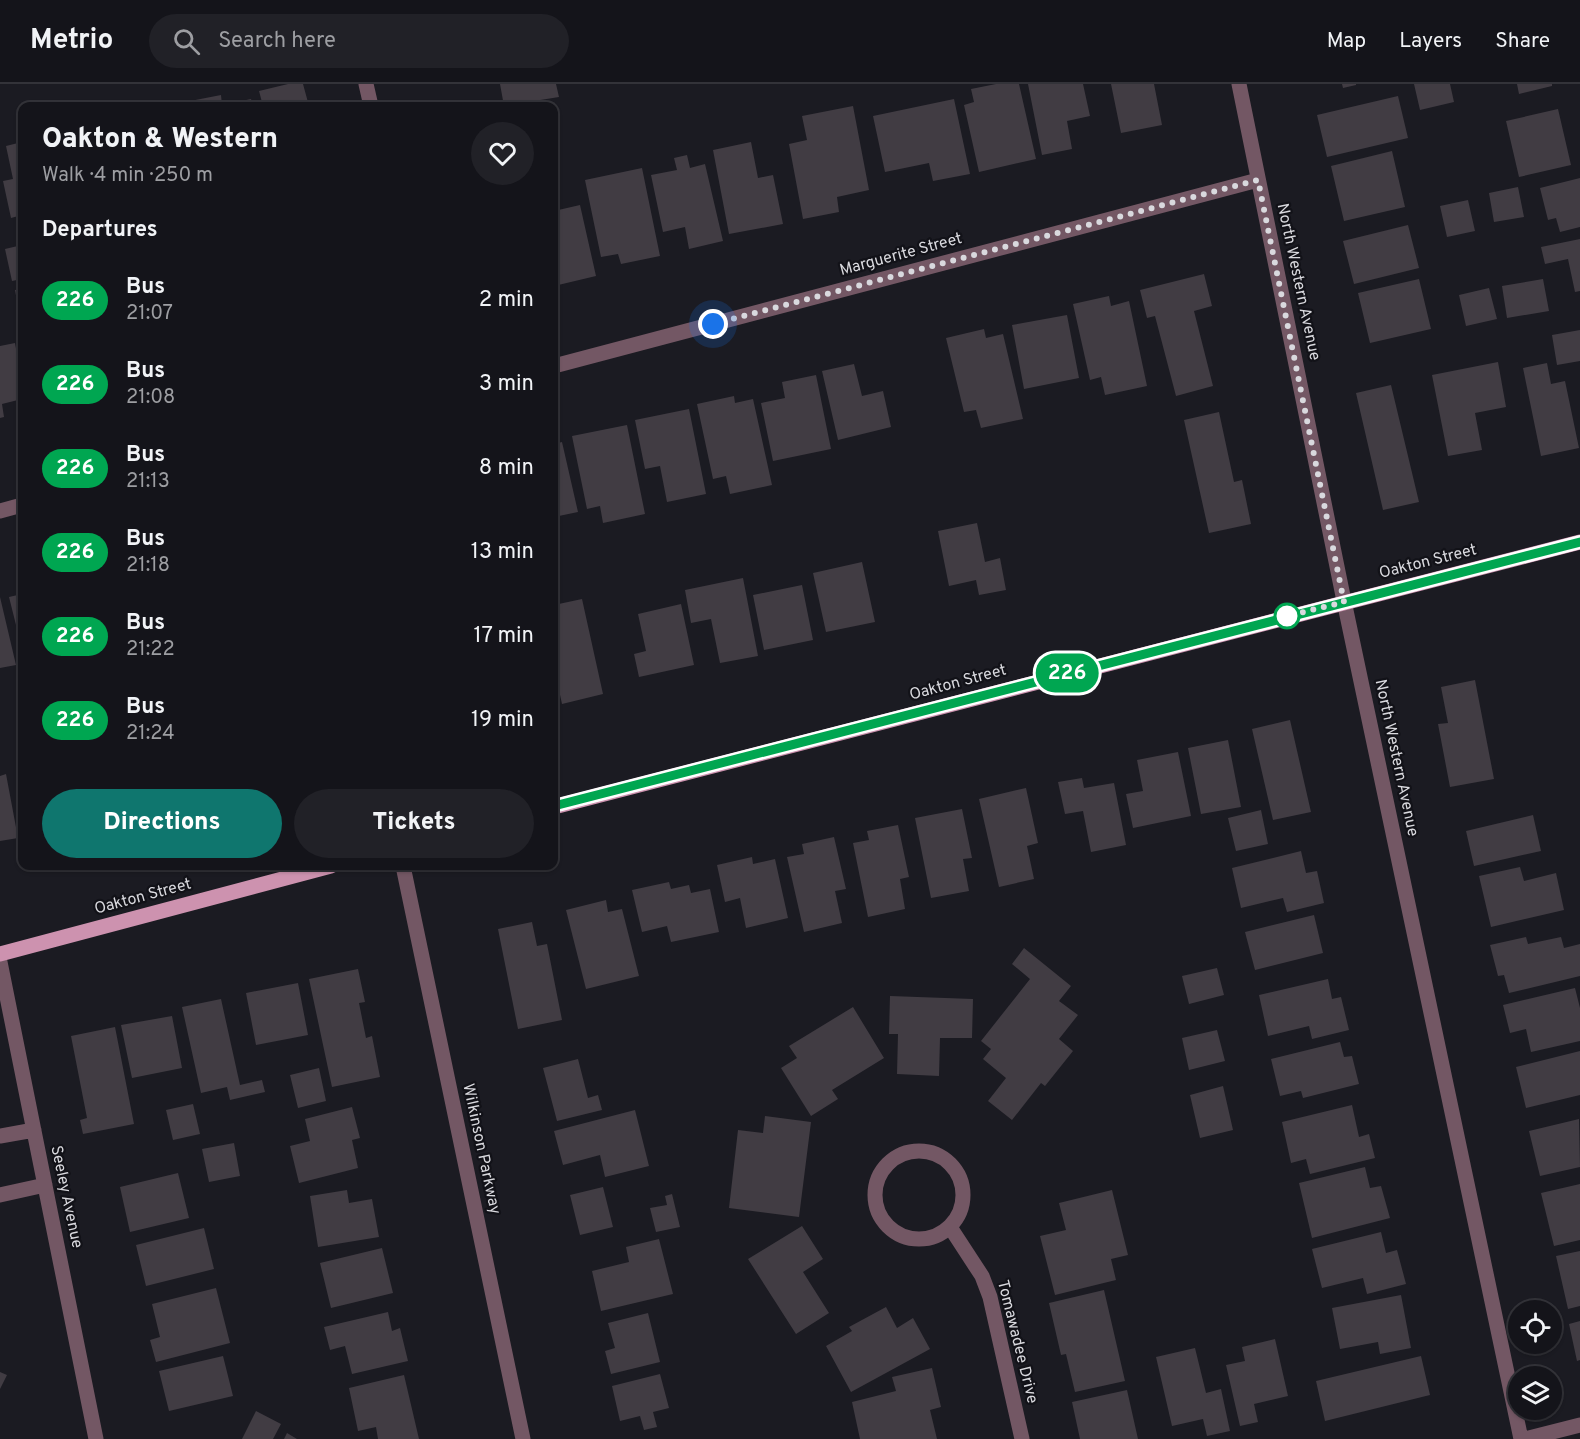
<!DOCTYPE html>
<html lang="en">
<head>
<meta charset="utf-8">
<style>
	body { margin:0; font-family:Overpass,sans-serif; background:#212127; color:#f1f3f6; height:100vh; display:flex; flex-direction:column; font-size:22px; white-space:nowrap }
	* { box-sizing:border-box; margin:0 }
	p { font-size:20px; color:#9d9ea2 }
	.icon { flex:none; width:33px; height:33px; fill:none; stroke:currentColor; stroke-width:2; stroke-linecap:round; stroke-linejoin:round }
	.map { position:relative; flex:1; overflow:hidden }
	.details { position:absolute; left:18px; top:18px; width:540px; height:768px; display:flex; flex-direction:column; background:#14141a; border-radius:12px; box-shadow:0 2px 4px #0004,0 0 0 2px #333339 }
	.details>* { flex:none }
	.badge { padding:0 12px; border-radius:20px; font-size:21px; line-height:39px }
	.tools { position:absolute; left:1508px; top:1216px; display:grid; gap:12px }
	.tools a { display:grid; place-items:center; width:54px; height:54px; border-radius:50%; background:#14141a; box-shadow:0 2px 4px #0004,0 0 0 2px #333339; font-size:30px }
	.you { position:absolute; width:30px; height:30px; margin:-15px; border:4px solid #fff; border-radius:50%; background:#1a73e8; box-shadow:0 0 0 9px #1a73e833 }
	.map>.badge { position:absolute; translate:-50% -50%; box-shadow:0 0 0 3px #fff }
	h2 { padding:0 24px; font-size:22px; line-height:54px }
	.round { display:grid; place-items:center; flex:none; width:63px; height:63px; border-radius:32px; background:#212127 }
	.head { display:flex; align-items:center; justify-content:space-between; height:102px; padding:0 24px }
	h1 { font-size:28px; font-weight:800; line-height:45px }
	.cta { display:flex; gap:12px; margin-top:auto; padding:12px 24px }
	.cta a { flex:1; height:69px; border-radius:36px; background:#0f766e; color:#fff; font-size:24px; font-weight:800; line-height:69px; text-align:center }
	.cta a+a { background:#212127; color:#f1f3f6 }
	ul { padding:0; list-style:none }
	li { display:flex; align-items:center; gap:18px; height:84px; padding:0 24px }
	li div { flex:1 }
	li b { display:block; font-size:22px }
	li em { font-style:normal }
	li .badge { min-width:66px; font-weight:700; text-align:center }
	header { display:flex; align-items:center; gap:36px; box-sizing:border-box; height:84px; padding:0 30px; background:#14141a; border-bottom:2px solid #333339 }
	header strong { font-size:28px }
	nav { display:flex; gap:33px; margin-inline-start:auto; font-size:21px }
	.search { width:420px; height:54px; background:#212127; display:flex; align-items:center; gap:15px; box-sizing:border-box; padding:0 21px; border-radius:33px; color:#9d9ea2; font-size:22px }
	.map>svg:first-child { display:block }
</style>
</head>
<body>
<header>
<strong>Metrio</strong>
<div class="search"><svg class="icon" aria-label="search" viewBox="0 0 24 24"><circle cx="10" cy="10" r="6"/><path d="M15 15l6 6"/></svg>Search here</div>
<nav><a>Map</a><a>Layers</a><a>Share</a></nav>
</header>
<div class="map">
<svg width="1580" height="1355" viewBox="0 0 1580 1355">
	<rect width="100%" height="100%" fill="#1b1b22"/>
	<path fill="#413c43" d="M288 0H303L309 22H263L259 7Z
		M500 0H556L559 13 504 22Z
		M996 0H1019L1036 75 979 88 964 21 974 18 971 5Z
		M1028 0H1083L1090 32 1067 37 1072 65 1042 71Z
		M1111 0H1154L1162 41 1121 49Z
		M1342 0H1356V1L1343 4Z
		M1414 0H1450L1454 18 1420 26Z
		M1517 0H1552V2L1519 10Z
		M221 11 222 21 251 15 253 22H186L185 18Z
		M1398 12 1408 54 1327 73 1317 31Z
		M954 15 970 90 933 97 929 79 885 88 873 32Z
		M853 22 869 106 837 113 839 128 803 135 789 60 807 56 802 32Z
		M1558 25 1571 81 1519 93 1506 37Z
		M22 58V131L11 134 3 97 13 95 6 62Z
		M751 58 758 94 773 91 783 140 729 150 713 66Z
		M1392 67 1405 123 1344 137 1331 82Z
		M687 71 690 84 705 80 723 157 689 165 685 143 663 148 651 91 677 86 674 74Z
		M642 84 660 172 621 180 618 170 601 173 585 96Z
		M1580 94V143L1560 148 1556 134 1548 136 1540 104Z
		M1518 103 1524 133 1494 138 1489 109Z
		M1468 116 1475 147 1447 153 1440 122Z
		M580 121 596 192 554 202V127Z
		M1408 141 1419 184 1354 200 1343 157Z
		M1580 155V207L1575 208 1568 175 1545 180 1541 163Z
		M22 161V195L12 197 5 165Z
		M1204 190 1212 222 1194 227 1213 302 1176 312 1155 232 1147 234 1140 206Z
		M1419 195 1431 245 1370 259 1358 209Z
		M1543 195 1549 227 1507 234 1502 202Z
		M1489 204 1497 235 1466 242 1459 211Z
		M22 205V239H21L15 206Z
		M1109 212 1111 222 1129 217 1147 302 1105 311 1101 293 1090 296 1073 220Z
		M1067 231 1079 294 1024 305 1012 241Z
		M984 245 986 254 1003 250 1023 335 981 344 976 326 964 328 946 254Z
		M1580 246V277L1557 281 1552 251Z
		M15 259 22 298V315L2 320 4 333 0 334V262Z
		M1498 278 1506 323 1475 329 1482 366 1448 372 1432 291Z
		M1547 279 1551 300 1565 297 1579 364 1541 372 1523 284Z
		M854 280 862 312 883 307 891 343 838 356 822 287Z
		M816 291 831 365 773 377 761 319 785 314 782 298Z
		M1391 301 1419 418 1383 426 1356 309Z
		M734 312 735 319 753 315 772 401 730 410 726 392 713 395 697 320Z
		M689 325 706 410 667 418 660 382 645 385 635 336Z
		M1219 328 1234 398 1242 396 1251 440 1209 449 1184 336Z
		M627 341 645 430 603 439 600 422 587 425 572 352Z
		M562 358 578 428 554 433V360Z
		M977 439 985 478 1000 474 1006 506 979 511 976 496 949 502 938 447Z
		M862 478 875 538 826 548 813 489Z
		M743 494 758 572 720 579 711 535 691 539 685 506Z
		M802 501 813 556 764 566 753 511Z
		M22 510V548L18 549 9 513Z
		M0 513 16 581 0 584Z
		M582 515 603 610 562 620 554 583V521Z
		M681 520 694 581 639 593 634 570 646 567 638 530Z
		M1475 596 1494 695 1450 703 1438 640 1448 639 1441 603Z
		M1290 636 1311 728 1273 736 1252 645Z
		M1228 656 1241 723 1201 730 1188 664Z
		M1178 668 1191 732 1133 744 1126 710 1143 707 1137 676Z
		M6 690 18 754 0 757V692Z
		M1082 694 1084 704 1114 699 1126 761 1091 768 1083 727 1065 730 1058 698Z
		M1026 704 1038 759 1027 762 1034 795 999 803 979 715Z
		M962 725 972 774 963 775 969 807 931 814 915 734Z
		M1261 726 1268 760 1236 767 1228 734Z
		M1533 731 1541 767 1474 782 1466 747Z
		M898 741 909 793 900 795 905 825 868 833 853 759 869 756 867 747Z
		M834 753 846 805 835 807 842 839 804 848 787 773 804 770 802 760Z
		M1301 767 1306 789 1317 787 1324 819 1287 828 1283 814 1241 824 1232 784Z
		M752 773 753 780 775 775 788 834 746 844 740 814 725 818 717 781Z
		M1520 783 1524 797 1556 789 1564 826 1491 843 1479 792Z
		M669 798 671 805 689 801 691 809 710 805 719 848 671 858 667 842 642 848 632 806Z
		M606 816 608 828 622 825 639 892 586 905 566 826Z
		M1314 831 1323 869 1255 886 1245 848Z
		M532 838 537 862 547 860 562 936 518 945 498 845Z
		M1526 853 1528 860 1561 853 1564 864 1580 860V892L1509 909 1504 891 1498 892 1490 861Z
		M1024 864 1071 902 1059 917 1078 931 1059 955 1073 967 1045 1002 1041 999 1012 1036 988 1017 1006 994 983 975 991 965 981 957 1030 895 1012 880Z
		M1217 884 1224 911 1189 920 1182 892Z
		M358 885 365 918 359 919 366 954 372 952 380 993 332 1003 309 895Z
		M1328 895 1332 915 1341 913 1349 946 1312 955 1309 942 1268 952 1259 911Z
		M298 899 308 951 256 961 246 909Z
		M1575 904 1580 924V957L1531 968 1526 945 1510 949 1503 921Z
		M890 912 973 915 972 954H940L939 992 897 990 898 950H889Z
		M221 915 240 1001 262 996 265 1008 230 1016 227 1003 201 1009 182 923Z
		M853 923 884 974 832 1006 838 1015 811 1032 781 984 797 974 789 962Z
		M172 932 182 984 132 994 121 941Z
		M115 943 134 1040 83 1050 80 1036 87 1034 71 952Z
		M1217 946 1225 977 1189 986 1182 954Z
		M1340 958 1344 973 1352 972 1359 1000 1303 1014 1301 1007 1280 1012 1271 975Z
		M1580 967V1011L1526 1024 1516 983Z
		M578 975 588 1014 598 1011 602 1026 557 1037 543 984Z
		M319 984 326 1017 298 1024 290 991Z
		M1223 1002 1233 1046 1200 1054 1190 1011Z
		M193 1020 200 1050 173 1056 166 1026Z
		M1352 1021 1359 1053 1369 1050 1375 1074 1310 1090 1306 1075 1291 1079 1282 1038Z
		M352 1023 360 1054 352 1056 358 1084 299 1099 290 1062 310 1057 305 1035Z
		M635 1026 649 1082 605 1093 600 1071 563 1081 554 1047Z
		M765 1032 811 1038 799 1133 729 1124 738 1046 763 1049Z
		M1579 1035 1580 1083 1540 1092 1529 1047Z
		M234 1059 240 1092 209 1098 202 1065Z
		M1365 1083 1370 1104 1381 1102 1390 1134 1312 1154 1299 1099Z
		M178 1089 189 1134 130 1148 120 1103Z
		M1580 1100V1156L1554 1162 1541 1109Z
		M603 1103 613 1143 580 1151 570 1111Z
		M347 1106 349 1119 372 1115 379 1153 318 1163 310 1112Z
		M1112 1106 1128 1171 1111 1175 1116 1196 1055 1211 1040 1152 1066 1146 1059 1119Z
		M672 1110 680 1143 656 1148 650 1124 667 1121 665 1112Z
		M802 1142 823 1175 803 1188 829 1229 796 1250 748 1175Z
		M204 1144 214 1185 146 1202 136 1161Z
		M1381 1148 1386 1169 1397 1166 1406 1200 1367 1210 1363 1194 1322 1204 1312 1165Z
		M659 1155 673 1210 601 1227 592 1187 629 1178 626 1163Z
		M382 1164 393 1209 331 1224 320 1179Z
		M1580 1167V1222L1568 1225 1556 1172Z
		M216 1204 230 1259 156 1278 150 1256 160 1253 152 1220Z
		M1104 1206 1125 1297 1075 1308 1066 1270 1061 1271 1049 1219Z
		M1401 1211 1411 1264 1380 1270 1378 1258 1340 1265 1332 1224Z
		M886 1223 897 1244 913 1234 930 1265 851 1308 826 1262 852 1247 849 1243Z
		M388 1228 392 1247 400 1244 408 1277 352 1290 345 1262 330 1266 324 1243Z
		M648 1229 660 1278 611 1290 605 1267 615 1264 608 1239Z
		M1580 1237V1276L1577 1277 1569 1240Z
		M1275 1255 1288 1312 1254 1320 1258 1338 1240 1342 1226 1281 1245 1277 1242 1263Z
		M1195 1264 1206 1309 1221 1305 1230 1347 1207 1352 1203 1335 1172 1342 1156 1273Z
		M223 1272 233 1312 169 1327 159 1287Z
		M1421 1272 1430 1311 1325 1337 1316 1297Z
		M932 1284 941 1323 930 1326 937 1355H860L852 1318 896 1307 892 1293Z
		M0 1288 7 1291 0 1305Z
		M660 1290 669 1324 653 1328 657 1343 644 1346 640 1332 620 1337 612 1302Z
		M404 1291 419 1355H378L376 1343 358 1347 349 1304Z
		M1127 1306 1138 1355H1080L1072 1318Z
		M256 1327 281 1340 273 1355H242Z
		M287 1349 297 1355H284Z"/>
	<g fill="none" stroke-linecap="round" stroke-linejoin="round">
		<path stroke="#735764" stroke-width="15" d="M366 0 371 22
			M1239 0 1344 517 1521 1355
			M554 282 1258 96
			M0 427 22 421
			M403 782 523 1355
			M0 878 96 1355
			M0 1052 34 1046
			M875 1111a44 44 0 1 1 88 0a44 44 0 1 1-88 0Z
			M0 1111 45 1101
			M950 1143 982 1192 990 1213 1022 1355
			M1525 1355 1580 1341"/>
		<path stroke="#cd92af" stroke-width="15" d="M554 723 1580 458
			M0 870 331 782"/>
	</g>
	<g fill="none" stroke-linecap="round" stroke-linejoin="round">
		<g stroke="#fff" stroke-width="14">
			<path id="line" d="M554 722 1580 458"/>
		</g>
		<use href="#line" stroke="#00a651" stroke-width="9"/>
		<path stroke="#d9d9de" stroke-width="6" stroke-dasharray="0 10.8" d="M713 240 1258 96 1344 518 1279 534 1287 532"/>
	</g>
	<circle fill="#fff" stroke="#00a651" stroke-width="3" cx="1287" cy="532" r="12"/>
	<g text-anchor="middle" dominant-baseline="central" stroke-width="4.5" stroke-linejoin="round" paint-order="stroke">
		<g font-size="16" fill="#d9d9de" stroke="#121218">
			<text transform="translate(901 171) rotate(-15)">Marguerite Street</text>
			<text transform="translate(1298 198) rotate(78)">North Western Avenue</text>
			<text transform="translate(1428 478) rotate(-14)">Oakton Street</text>
			<text transform="translate(958 599) rotate(-15)">Oakton Street</text>
			<text transform="translate(1396 674) rotate(78)">North Western Avenue</text>
			<text transform="translate(143 813) rotate(-15)">Oakton Street</text>
			<text transform="translate(481 1065) rotate(78)">Wilkinson Parkway</text>
			<text transform="translate(66 1113) rotate(78)">Seeley Avenue</text>
			<text transform="translate(1017 1258) rotate(76)">Tomawadee Drive</text>
		</g>
	</g>
</svg>
<div class="tools">
<a><svg class="icon" aria-label="locate" viewBox="0 0 24 24"><circle cx="12" cy="12" r="6"/><path d="M12 2v4M12 18v4M2 12h4M18 12h4"/></svg></a>
<a><svg class="icon" aria-label="layers" viewBox="0 0 24 24"><path d="M12 4l9 5-9 5-9-5zM3 14l9 5 9-5"/></svg></a>
</div>
<div class="you" style="left:713px;top:240px"></div>
<b class="badge" style="left:1067px;top:589px;background:#00a651;color:#fff">226</b>
<section class="details">
<div class="head"><div><h1>Oakton &amp; Western</h1><p>Walk · 4 min · 250 m</p></div><a class="round"><svg class="icon" aria-label="heart" viewBox="0 0 24 24"><path d="M12 20l-8-8c-3-5 5-10 8-4 3-6 11-1 8 4z"/></svg></a></div>
<h2>Departures</h2>
<ul>
<li><span class="badge" style="background:#00a651;color:#fff">226</span><div><b>Bus</b><p>21:07</p></div><em>2 min</em></li>
<li><span class="badge" style="background:#00a651;color:#fff">226</span><div><b>Bus</b><p>21:08</p></div><em>3 min</em></li>
<li><span class="badge" style="background:#00a651;color:#fff">226</span><div><b>Bus</b><p>21:13</p></div><em>8 min</em></li>
<li><span class="badge" style="background:#00a651;color:#fff">226</span><div><b>Bus</b><p>21:18</p></div><em>13 min</em></li>
<li><span class="badge" style="background:#00a651;color:#fff">226</span><div><b>Bus</b><p>21:22</p></div><em>17 min</em></li>
<li><span class="badge" style="background:#00a651;color:#fff">226</span><div><b>Bus</b><p>21:24</p></div><em>19 min</em></li>
</ul>
<div class="cta"><a>Directions</a><a>Tickets</a></div>
</section>
</div>
</body>
</html>
